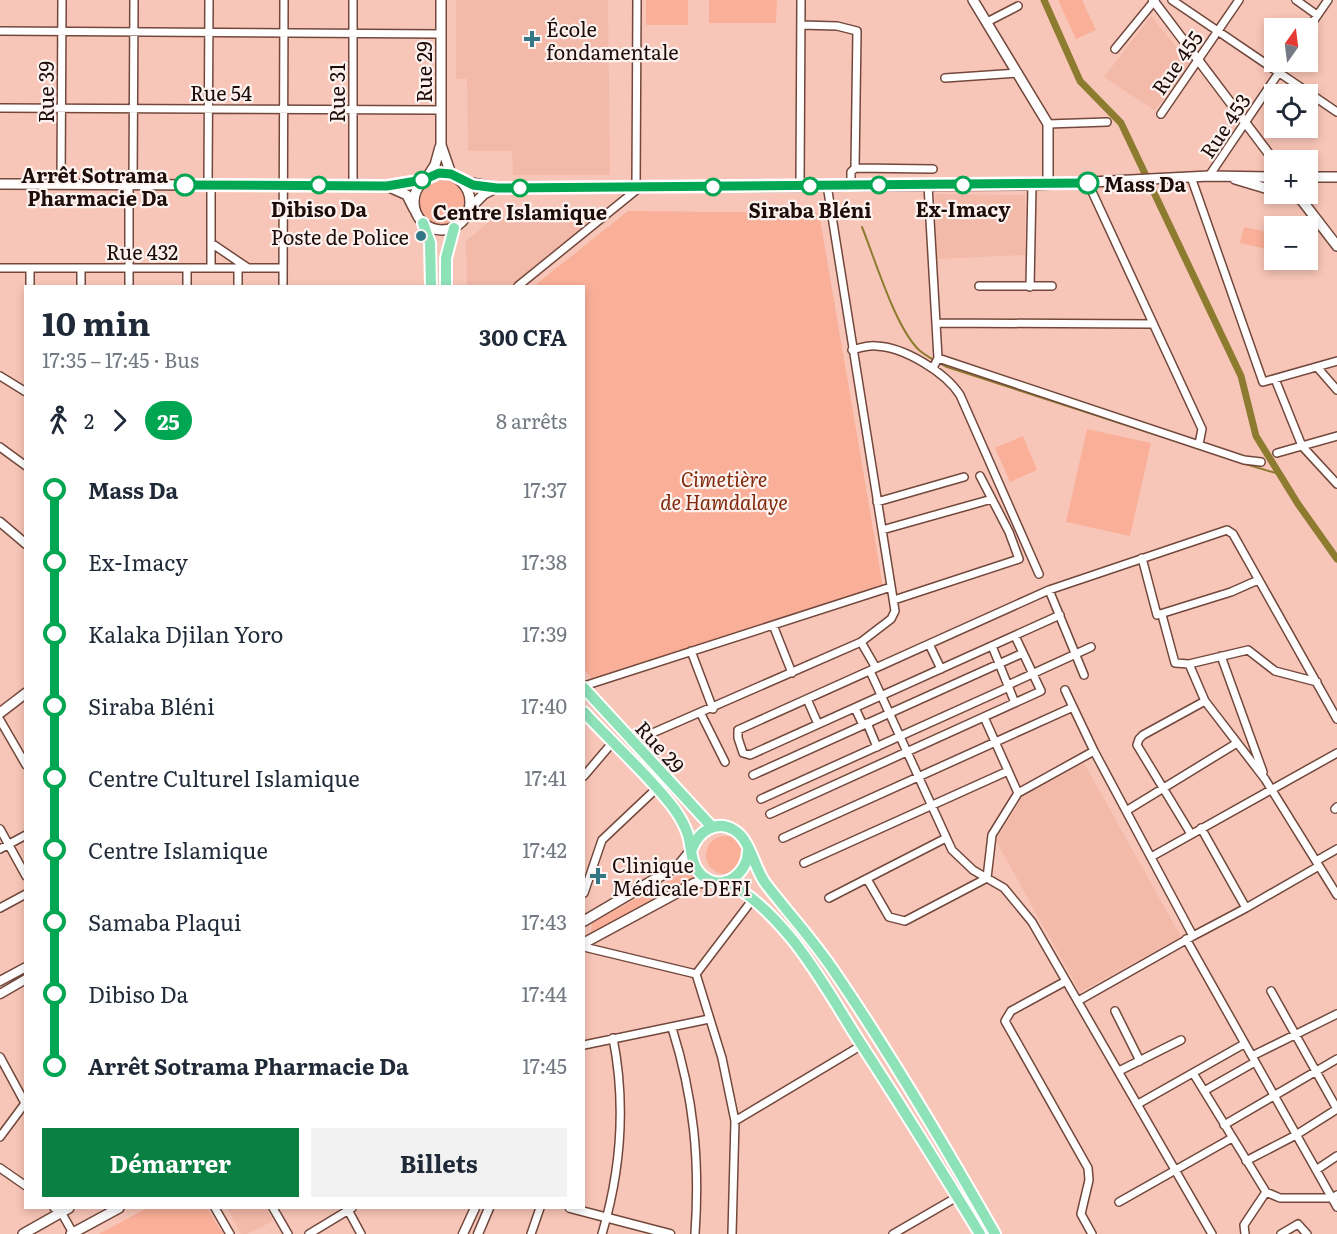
<!DOCTYPE html>
<html lang="fr">
<head>
<meta charset="utf-8">
<style>
	body { margin:0; font-family:Literata,serif; background:#f2f2f3; color:#1f2937; height:100vh; display:flex; flex-direction:column; font-size:22px; white-space:nowrap }
	* { box-sizing:border-box; margin:0 }
	p { font-size:20px; color:#747a83 }
	.icon { flex:none; width:33px; height:33px; fill:none; stroke:currentColor; stroke-width:2; stroke-linecap:round; stroke-linejoin:round }
	.map { position:relative; flex:1; overflow:hidden }
	.panel { position:absolute; left:24px; top:285px; width:561px; height:924px; display:flex; flex-direction:column; background:#fff; border-radius:0px; box-shadow:0 3px 9px #0003 }
	.panel>* { flex:none }
	.badge { padding:0 12px; border-radius:20px; font-size:21px; line-height:39px }
	.needle { width:39px; rotate:14deg }
	.controls { position:absolute; left:1264px; top:18px; display:grid; gap:12px }
	.controls a { display:grid; place-items:center; width:54px; height:54px; border-radius:0px; background:#fff; box-shadow:0 3px 9px #0003; font-size:30px }
	.map>.badge { position:absolute; translate:-50% -50%; box-shadow:0 0 0 3px #fff }
	.legs { display:flex; align-items:center; gap:9px; height:66px; padding:0 18px; font-size:20px }
	.legs p { margin-inline-start:auto }
	.overview { display:flex; align-items:center; justify-content:space-between; height:102px; padding:0 18px }
	h1 { font-size:33px; font-weight:700; line-height:45px }
	.button { display:flex; gap:12px; margin-top:auto; padding:12px 18px }
	.button a { flex:1; height:69px; border-radius:0px; background:#0b8043; color:#fff; font-size:24px; font-weight:700; line-height:69px; text-align:center }
	.button a+a { background:#f2f2f3; color:#1f2937 }
	ul { padding:0 18px; list-style:none }
	li { display:flex; align-items:center; gap:21px; height:72px; font-size:22px }
	li i { display:grid; place-items:center; width:9px; height:100%; margin:0 8px; background:currentColor }
	li i::after { content:''; width:15px; height:15px; margin:-8px; border:4px solid; border-radius:50%; background:#fff }
	li p { margin-inline-start:auto }
	li:first-child i { background:linear-gradient(#0000 50%,currentColor 0) }
	li:last-child i { background:linear-gradient(currentColor 50%,#0000 0) }
	.map>svg:first-child { display:block }
</style>
</head>
<body>
<div class="map">
<svg width="1337" height="1234" viewBox="0 0 1337 1234">
	<rect width="100%" height="100%" fill="#f8c6b8"/>
	<path fill="#f3b9a9" d="M456 0H608L610 175H513L512 151H468L467 79H456Z
		M1151 16 1192 66 1154 110 1104 77Z
		M935 194 1025 195V255L936 259Z
		M495 217 600 218 513 286H467L466 241Z
		M1084 763 1181 937 1080 992 996 841 1022 797Z
		M227 1208H266L273 1221 247 1234H241Z"/>
	<path fill="#faaf99" d="M646 0H688V25H646Z
		M709 0H777L776 23H709Z
		M1058 0H1082L1096 30 1076 39Z
		M420 203a23 23 0 1 1 46 0a23 23 0 1 1-46 0Z
		M628 211 819 213 883 587 592 679 584 669V286H534Z
		M1244 227 1271 233 1267 249 1240 243Z
		M1087 429 1151 443 1130 536 1066 522Z
		M1023 436 1037 470 1010 482 995 448Z
		M706 855a19 19 0 1 1 38 0a19 19 0 1 1-38 0Z
		M692 868 697 877 597 932H591L592 923Z
		M147 1208H207L223 1234H99Z"/>
	<g fill="none" stroke-linecap="round" stroke-linejoin="round">
		<path stroke="#8d7c30" stroke-width="2" d="M862 227C875 259 895 327 919 350 927 357 937 362 947 367L1228 458
			M1242 463 1279 474"/>
		<path stroke="#8d7c30" stroke-width="7" d="M1044 0 1080 81 1121 123 1241 376 1256 436 1298 504 1337 559"/>
		<g stroke="#72483c" stroke-width="10">
			<path id="minor" d="M1172 0 1337 112
				M1296 0 1317 15
				M987 22 1018 6
				M801 25 837 26 857 31 855 168
				M1308 29 1328 0
				M0 31 441 34
				M1115 49 1155 0
				M945 78 1018 73
				M0 108 441 110
				M1161 114 1239 0
				M1048 124 1107 122
				M1209 176 1286 62
				M1191 177 1263 382 1337 361
				M1088 183 1202 429 1199 444
				M61 184 62 0
				M133 184 134 0
				M208 185 209 0
				M851 185V172L855 168 933 169
				M928 185 938 358 933 368
				M353 186V0
				M800 186 801 0
				M636 187 637 0
				M211 243 248 268
				M0 268H283
				M30 268V286
				M187 268V286
				M211 268V185
				M238 268V286
				M81 286V268
				M129 286V184
				M283 286 284 0
				M518 286 640 187
				M979 286H1052
				M1030 287 1032 185
				M936 323 1153 324
				M852 350C860 348 868 345 876 346 904 347 945 372 960 395L1039 574
				M938 358 1244 460 1261 462
				M1317 367 1337 390
				M0 376 26 392
				M1275 379 1302 446 1337 484
				M0 447 26 466
				M1277 453 1337 436
				M877 502 964 477
				M882 530 992 499
				M1142 558 1157 615 1231 592 1258 580
				M1049 590 1084 675
				M894 600 1019 559 1009 532 980 476
				M1060 615 750 755 743 753 738 738V730L1049 590 1227 530 1233 534 1337 719
				M1162 615 1175 663 1189 664 1248 650 1275 671 1317 682
				M773 625 792 673
				M861 642 876 668
				M929 644 941 669
				M992 646 1015 703
				M691 651 713 709
				M1221 656 1263 772
				M1189 664 1205 701 1265 779 1337 895
				M870 671 952 850 973 870 1004 888 1032 922 1212 1234
				M1008 685 1091 647
				M584 686 891 587
				M807 699 818 724
				M855 708 863 725
				M701 714 725 762
				M984 717 1018 793
				M0 720 26 765
				M867 723 877 747
				M632 742 861 642 891 619 895 611 827 185
				M753 775 1023 653
				M584 776 612 743
				M761 799 1009 687
				M1335 809 1337 807
				M1126 811 1237 743
				M770 814 1041 691 1015 636
				M0 829 26 876
				M1191 834 1137 745 1139 739 1143 735 1205 701
				M783 838 1073 707 1065 690
				M0 849 26 835
				M1151 857 1337 753
				M1316 861 1337 849
				M804 863 1008 771
				M867 879 889 917 905 921 987 878 992 835 1018 793 1094 751 1073 707
				M584 893 602 840 656 789
				M829 898 946 838
				M0 908 26 894
				M1246 908 1319 866
				M1193 936 1246 908 1201 828
				M1186 939 1337 1207
				M584 947 696 974
				M696 974 722 1058 735 1121 732 1234
				M696 974 753 899
				M1066 981 1011 1011 1005 1021 1088 1168 1089 1180 1081 1214 1092 1234
				M1271 991 1337 1109
				M1078 1001 1193 936 1094 751
				M1115 1011 1140 1061
				M672 1028C694 1098 700 1161 695 1234
				M584 1045 709 1019
				M1252 1056 1337 1014
				M0 1057 25 1103
				M1119 1071 1181 1040
				M1193 1073 1266 1192 1280 1198H1332L1337 1195
				M1204 1091 1255 1062
				M1138 1104 1244 1044
				M735 1121 862 1045
				M1224 1125 1337 1059
				M0 1137 26 1102
				M1246 1161 1296 1135 1337 1109
				M0 1168 26 1186
				M1316 1170 1337 1156
				M1119 1202 1232 1138
				M54 1208 61 1212 73 1233
				M215 1208 230 1234
				M273 1208 288 1234
				M348 1210 361 1234
				M309 1234 352 1208
				M531 1234 540 1208
				M602 1234C621 1170 626 1104 613 1038
				M893 1234 957 1197
				M1245 1234 1244 1225 1266 1192
				M1281 1234 1298 1224 1307 1234"/>
		</g>
		<g stroke="#72483c" stroke-width="11">
			<path id="tertiary" d="M1153 0 1275 162
				M0 522 26 544
				M0 981 26 967
				M0 994 26 979
				M570 1208 670 1234
				M463 1234 475 1208
				M478 1234 489 1208"/>
		</g>
		<g stroke="#72483c" stroke-width="12">
			<path id="secondary" d="M441 0V145L451 174
				M973 0 1048 124V184
				M414 202a28 28 0 1 1 56 0a28 28 0 1 1-56 0Z
				M428 176 435 165 440 147
				M1308 177H1337
				M1235 179 1275 191
				M462 181 497 188 1032 185 1209 176 1275 177
				M0 184 387 186 407 195 414 209
				M390 185 423 180
				M1282 194 1300 199
				M1297 194 1337 246
				M470 208 484 194 494 189
				M0 713 26 693
				M584 921 679 865 692 849
				M584 943 695 883 713 882
				M23 1234 69 1208
				M71 1234 119 1208"/>
		</g>
		<g stroke="#fff" stroke-width="14">
			<path id="primary" d="M423 223 430 243 431 286
				M446 286V258L454 228
				M584 688 712 827
				M584 712C611 742 652 778 675 810 680 817 685 826 688 835 692 849 690 867 704 877 724 892 748 873 748 851
				M692 849C698 832 716 819 734 830 751 840 754 869 766 884 789 914 815 942 836 974 893 1058 945 1146 995 1234
				M726 881C789 916 824 986 861 1044 902 1107 941 1170 980 1234"/>
		</g>
		<use href="#minor" stroke="#fff" stroke-width="7"/>
		<use href="#tertiary" stroke="#fff" stroke-width="8"/>
		<use href="#secondary" stroke="#fff" stroke-width="9"/>
		<use href="#primary" stroke="#8ee2b8" stroke-width="10"/>
	</g>
	<g fill="none" stroke-linecap="round" stroke-linejoin="round">
		<g stroke="#fff" stroke-width="14">
			<path id="line-1" d="M185 185 387 186 423 180 439 173 451 174 473 185 497 188 1088 183"/>
		</g>
		<use href="#line-1" stroke="#00a651" stroke-width="9"/>
	</g>
	<g fill="#337686" stroke="#fcf2ef" stroke-width="2">
		<path d="M529 30h6v6h6v6h-6v6h-6v-6h-6v-6h6z"/>
		<circle cx="421" cy="236" r="6"/>
		<path d="M595 867h6v6h6v6h-6v6h-6v-6h-6v-6h6z"/>
	</g>
	<g fill="#fff" stroke="#00a651" stroke-width="3">
		<circle cx="422" cy="180" r="8"/>
		<circle cx="1088" cy="183" r="10"/>
		<circle cx="185" cy="185" r="10"/>
		<circle cx="319" cy="185" r="8"/>
		<circle cx="879" cy="185" r="8"/>
		<circle cx="963" cy="185" r="8"/>
		<circle cx="810" cy="186" r="8"/>
		<circle cx="713" cy="187" r="8"/>
		<circle cx="520" cy="188" r="8"/>
	</g>
	<g text-anchor="middle" dominant-baseline="central" stroke-width="4.5" stroke-linejoin="round" paint-order="stroke">
		<g font-size="20" fill="#1d0c08" stroke="#fcf2ef" text-anchor="start">
			<text x="546" y="28">École<tspan x="546" dy="23">fondamentale</tspan></text>
			<text x="409" y="236" text-anchor="end">Poste de Police</text>
			<text x="612" y="864">Clinique<tspan x="612" dy="23">Médicale DEFI</tspan></text>
		</g>
		<g font-size="20" fill="#1d0c08" stroke="#fcf2ef">
			<text transform="translate(1176 62) rotate(-55)">Rue 455</text>
			<text transform="translate(423 72) rotate(-90)">Rue 29</text>
			<text transform="translate(45 92) rotate(-90)">Rue 39</text>
			<text x="221" y="92">Rue 54</text>
			<text transform="translate(336 93) rotate(-90)">Rue 31</text>
			<text transform="translate(1224 125) rotate(-56)">Rue 453</text>
			<text x="142" y="251">Rue 432</text>
			<text transform="translate(661 746) rotate(48)">Rue 29</text>
		</g>
		<g font-size="20" font-weight="bold" fill="#1d0c08" stroke="#fcf2ef">
			<text x="168" y="174" text-anchor="end">Arrêt Sotrama<tspan x="168" dy="23">Pharmacie Da</tspan></text>
			<text x="1104" y="183" text-anchor="start">Mass Da</text>
			<text x="319" y="208">Dibiso Da</text>
			<text x="963" y="208">Ex-Imacy</text>
			<text x="810" y="209">Siraba Bléni</text>
			<text x="520" y="211">Centre Islamique</text>
		</g>
		<g font-size="20" font-style="italic" fill="#82290c" stroke="#fcf2ef">
			<text x="724" y="478">Cimetière<tspan x="724" dy="23">de Hamdalaye</tspan></text>
		</g>
	</g>
</svg>
<div class="controls">
<a><svg class="needle" viewBox="-14 -14 28 28"><path d="M0-13l5 13h-10z" fill="#e53935"/><path d="M0 13l5-13h-10z" fill="#747a83"/></svg></a>
<a><svg class="icon" aria-label="locate" viewBox="0 0 24 24"><circle cx="12" cy="12" r="6"/><path d="M12 2v4M12 18v4M2 12h4M18 12h4"/></svg></a>
<a>+</a>
<a>−</a>
</div>
<section class="panel">
<div class="overview"><div><h1>10 min</h1><p>17:35 – 17:45 · Bus</p></div><b>300 CFA</b></div>
<div class="legs"><svg class="icon" aria-label="walk" viewBox="0 0 24 24"><circle cx="13" cy="4" r="2"/><path d="M13 8l-2 6 4 7M11 14l-3 7M7 12l3-4h3l4 4"/></svg>2<svg class="icon" aria-label="forward" viewBox="0 0 24 24"><path d="M9 5l7 7-7 7"/></svg><b class="badge" style="background:#00a651;color:#fff">25</b><p>8 arrêts</p></div>
<ul>
<li><i style="color:#00a651"></i><b>Mass Da</b><p>17:37</p></li>
<li><i style="color:#00a651"></i><span>Ex-Imacy</span><p>17:38</p></li>
<li><i style="color:#00a651"></i><span>Kalaka Djilan Yoro</span><p>17:39</p></li>
<li><i style="color:#00a651"></i><span>Siraba Bléni</span><p>17:40</p></li>
<li><i style="color:#00a651"></i><span>Centre Culturel Islamique</span><p>17:41</p></li>
<li><i style="color:#00a651"></i><span>Centre Islamique</span><p>17:42</p></li>
<li><i style="color:#00a651"></i><span>Samaba Plaqui</span><p>17:43</p></li>
<li><i style="color:#00a651"></i><span>Dibiso Da</span><p>17:44</p></li>
<li><i style="color:#00a651"></i><b>Arrêt Sotrama Pharmacie Da</b><p>17:45</p></li>
</ul>
<div class="button"><a>Démarrer</a><a>Billets</a></div>
</section>
</div>
</body>
</html>
